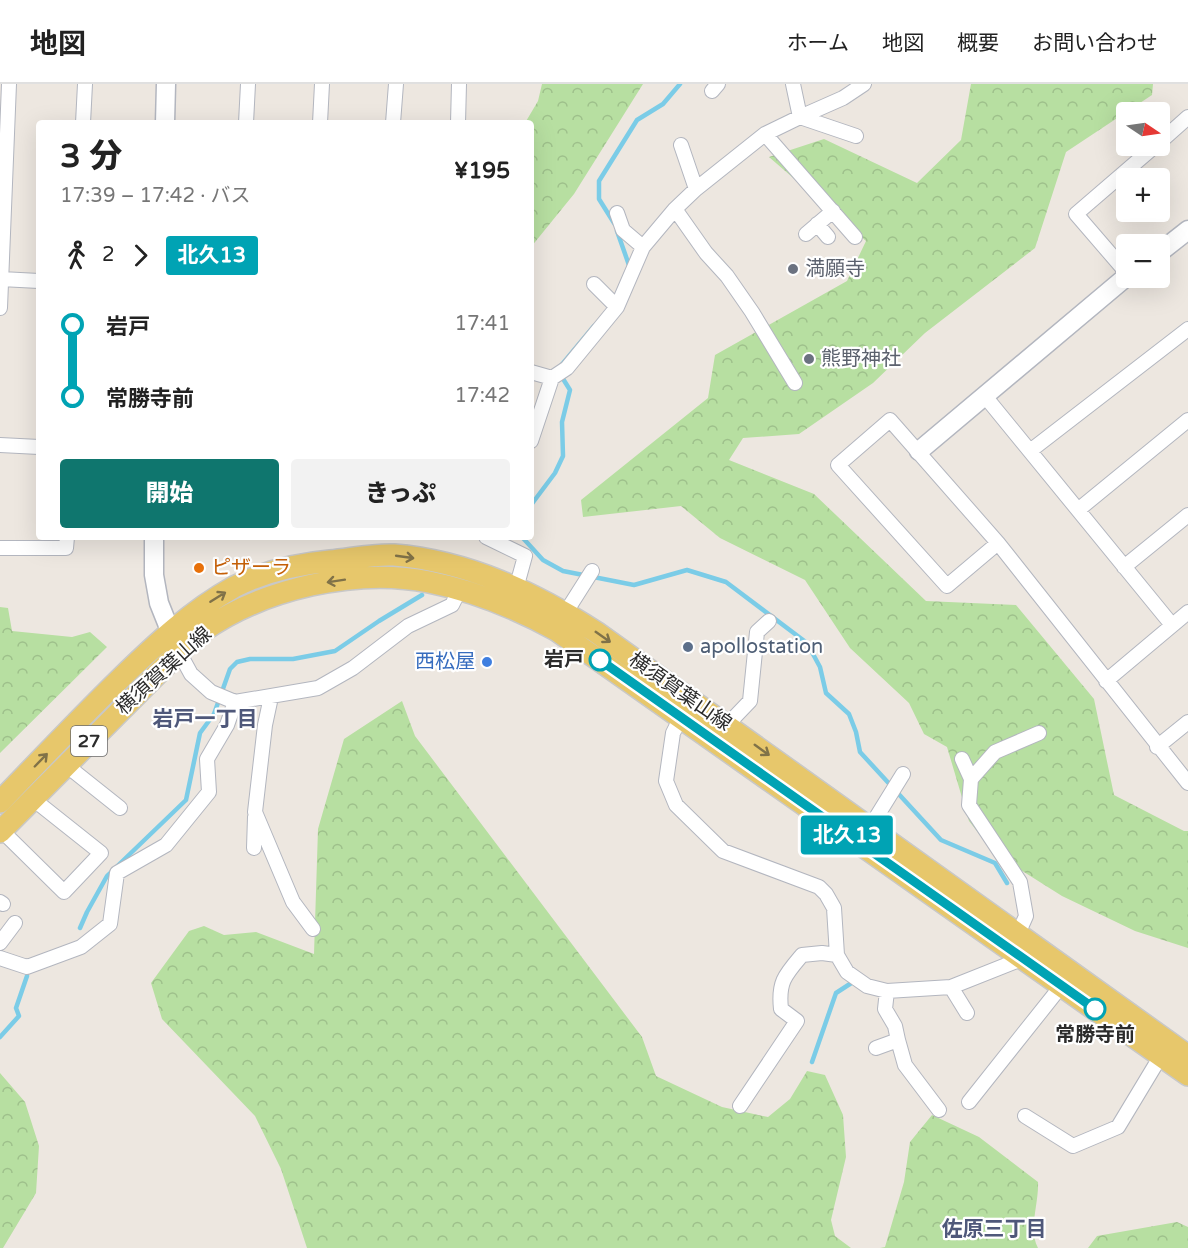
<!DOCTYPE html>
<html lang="ja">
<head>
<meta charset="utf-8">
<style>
	body { margin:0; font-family:"Varela Round","Noto Sans JP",sans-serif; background:#f2f2f2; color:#222; height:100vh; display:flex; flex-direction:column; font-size:22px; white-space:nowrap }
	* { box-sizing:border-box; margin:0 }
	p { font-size:20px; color:#767676 }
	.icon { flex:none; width:33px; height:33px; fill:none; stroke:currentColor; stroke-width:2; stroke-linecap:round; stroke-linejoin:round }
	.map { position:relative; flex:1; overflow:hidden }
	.drawer { position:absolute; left:36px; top:36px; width:498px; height:420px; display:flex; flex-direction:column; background:#fff; border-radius:6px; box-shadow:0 6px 24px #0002 }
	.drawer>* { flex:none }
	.badge { padding:0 12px; border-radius:4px; font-size:21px; line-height:39px }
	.needle { width:39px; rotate:103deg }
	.fabs { position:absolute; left:1116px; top:18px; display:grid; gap:12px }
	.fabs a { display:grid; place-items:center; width:54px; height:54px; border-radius:6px; background:#fff; box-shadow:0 6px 24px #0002; font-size:30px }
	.map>.badge { position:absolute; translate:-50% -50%; box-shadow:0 0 0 3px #fff }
	.legs { display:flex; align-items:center; gap:9px; height:66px; padding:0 24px; font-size:20px }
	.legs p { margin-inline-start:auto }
	.overview { display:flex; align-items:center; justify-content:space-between; height:102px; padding:0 24px }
	h1 { font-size:33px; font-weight:800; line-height:45px }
	.cta { display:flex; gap:12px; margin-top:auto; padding:12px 24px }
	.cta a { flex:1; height:69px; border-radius:6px; background:#0f766e; color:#fff; font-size:24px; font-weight:800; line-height:69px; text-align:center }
	.cta a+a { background:#f2f2f2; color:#222 }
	ul { padding:0 24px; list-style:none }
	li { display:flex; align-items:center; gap:21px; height:72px; font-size:22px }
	li i { display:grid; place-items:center; width:9px; height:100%; margin:0 8px; background:currentColor }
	li i::after { content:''; width:15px; height:15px; margin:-8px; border:4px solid; border-radius:50%; background:#fff }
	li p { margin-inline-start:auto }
	li:first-child i { background:linear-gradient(#0000 50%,currentColor 0) }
	li:last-child i { background:linear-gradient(currentColor 50%,#0000 0) }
	header { display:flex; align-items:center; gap:36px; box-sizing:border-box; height:84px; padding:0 30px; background:#fff; border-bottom:2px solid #e0e0e0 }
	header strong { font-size:28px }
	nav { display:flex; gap:33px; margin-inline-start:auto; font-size:21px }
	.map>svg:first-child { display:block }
</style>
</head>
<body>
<header>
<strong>地図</strong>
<nav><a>ホーム</a><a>地図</a><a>概要</a><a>お問い合わせ</a></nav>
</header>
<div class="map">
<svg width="1188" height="1164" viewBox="0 0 1188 1164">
	<defs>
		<pattern id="forest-crowns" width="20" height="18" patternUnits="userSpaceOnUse" patternTransform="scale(1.5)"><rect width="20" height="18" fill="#b7dfa1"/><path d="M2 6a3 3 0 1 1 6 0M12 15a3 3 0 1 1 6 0" fill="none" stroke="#9ec08b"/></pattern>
	</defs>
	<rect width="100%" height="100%" fill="#ede7e0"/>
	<path fill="url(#forest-crowns)" d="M542 0H643L574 110 531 163V39H525L538 17Z
		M971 0H1153L1152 11 1066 68 1035 164 925 249 873 299 799 350 743 354 729 376 814 410 926 517 1016 521 1094 615 1114 711 1184 747H1188V864L1135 847 1062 812 994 769 969 737 947 663 924 650 909 619 850 564 805 496 720 454 681 422 583 433 581 416 708 314 715 271 847 197 866 157 769 73 824 55 917 99 961 56Z
		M0 523 8 524 12 547 72 553 90 548 107 563 0 669Z
		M402 617 415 652 642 953 656 992 722 1023 768 1033 790 1015 807 987 825 991 843 1031 846 1073 831 1136 835 1152 851 1164H307L281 1085 255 1032 162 935 151 899 189 847 204 842 224 851 256 848 314 870 318 745 344 655Z
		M0 989 25 1018 39 1062 36 1109 3 1164H0Z
		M932 1031 979 1053 1038 1098C1039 1120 1028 1145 1038 1164H880L885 1163 904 1098 910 1058Z
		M1177 1138 1188 1143V1164H1088L1097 1152Z"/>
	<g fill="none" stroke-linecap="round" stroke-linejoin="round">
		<path stroke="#7bcce7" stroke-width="4.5" d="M614 139 599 115V97L637 36 663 20 680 0
			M617 147 630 184
			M559 284 594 242
			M531 421 555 389 563 372 562 338 570 306 560 290
			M522 453 543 476 563 487 634 501 687 486 726 498 807 559 820 583 826 609 849 630 856 648 860 668 941 756 995 779 1007 799
			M80 844 87 828 107 792 186 716 200 649 214 630 230 585 237 578 250 575H293L335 567 379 537 422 511
			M0 953 19 932 16 924 27 892
			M812 978 836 909 856 896"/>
		<g stroke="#b3b6bf" stroke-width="16">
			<path id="street" d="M712 7 718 0
				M83 39 85 0
				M246 39 248 0
				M320 39 322 0
				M393 39 396 0
				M458 39 459 0
				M765 50 855 153
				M856 52 800 33 843 14 864 0
				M1160 58 1188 33
				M681 61 696 105
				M675 125 706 169 727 192 752 228 795 299
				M617 129 623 146 643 163
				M817 140 828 153
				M806 150 833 127
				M1126 188 1076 130 1155 62
				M1 195 39 197
				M594 200 617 223
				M0 224 9 0
				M531 288 552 294 567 284 617 223 643 163 675 125 696 105 765 50 800 33 793 0
				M984 311 1172 541
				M531 357 552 294
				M0 361 39 363
				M1030 367 1188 245
				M1078 426 1188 336
				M486 453 525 472 514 512
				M998 459 947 502 838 381 890 336 998 459 1188 699
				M0 464H66L67 453
				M1124 483 1188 431
				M566 528 592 487
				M179 568 191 590 211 608 235 618 318 604 353 584 408 542 452 521 460 505
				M1106 597 1188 528
				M271 613 265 641 255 728 293 818 313 845
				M681 633 673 649 666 697 676 721 723 767 819 803 826 810 834 824 837 871 847 888 867 902 887 907 951 903 1024 874
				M727 641 750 617 757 548 769 537
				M1157 663 1188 638
				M962 675 971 695
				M66 681 120 724
				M869 745 903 690
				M1 746 64 808 101 769 33 715
				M254 764 255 733
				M0 818 3 820
				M1018 850 1026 832 1020 798 969 721 971 695 995 668 1039 649
				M0 859 15 839
				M0 874 27 883 81 863 110 840 117 789 166 761 209 708 207 675 227 641 235 618
				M951 903 967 929
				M898 956 905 981 939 1026
				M876 964 898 956 895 942 885 925 887 907
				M969 1018 1062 901
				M740 1022 797 937 781 925C778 898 785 891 802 871L822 869 837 871
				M1025 1032 1073 1062 1118 1043 1165 965"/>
		</g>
		<g stroke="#b3b6bf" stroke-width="21">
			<path id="secondary" d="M165 39 166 0
				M1160 168 1188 146
				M919 367 1126 193
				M154 453V491L159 519 175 559"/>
		</g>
		<g stroke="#c8c8c8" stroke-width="24">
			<path id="primary" d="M0 718C40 676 80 634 121 594 156 560 191 527 234 503 263 488 298 480 330 477 351 475 373 470 394 471 468 477 535 509 596 548L1188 972
				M0 748 179 568C187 561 194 553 203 547 263 505 356 483 429 498 474 507 516 524 556 546L1188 991"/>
		</g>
		<use href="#street" stroke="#fff" stroke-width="14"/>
		<use href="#secondary" stroke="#fff" stroke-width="18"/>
		<use href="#primary" stroke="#e7c76b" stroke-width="21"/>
	</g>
	<defs><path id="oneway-shaft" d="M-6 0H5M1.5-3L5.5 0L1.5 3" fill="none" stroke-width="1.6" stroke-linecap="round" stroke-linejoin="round" transform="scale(1.5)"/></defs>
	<g stroke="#807248">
		<use href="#oneway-shaft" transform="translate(405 473) rotate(8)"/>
		<use href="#oneway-shaft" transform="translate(336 497) rotate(171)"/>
		<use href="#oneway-shaft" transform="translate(218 513) rotate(-32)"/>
		<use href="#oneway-shaft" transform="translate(603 553) rotate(35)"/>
		<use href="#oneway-shaft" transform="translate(762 666) rotate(36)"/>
		<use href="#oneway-shaft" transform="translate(41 676) rotate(-46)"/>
	</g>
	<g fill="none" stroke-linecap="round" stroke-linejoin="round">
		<g stroke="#fff" stroke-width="14">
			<path id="line-1" d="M600 576 1095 925"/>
		</g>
		<use href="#line-1" stroke="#00a3b4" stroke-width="9"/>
	</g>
	<g fill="#6b7280" stroke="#fff" stroke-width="2">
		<circle cx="793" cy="185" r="6"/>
		<circle cx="809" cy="275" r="6"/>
	</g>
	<circle fill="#e8710a" stroke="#fff" stroke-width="2" cx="199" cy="484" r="6"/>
	<circle fill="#5c6f8a" stroke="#fff" stroke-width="2" cx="688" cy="563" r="6"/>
	<g fill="#fff" stroke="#00a3b4" stroke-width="3">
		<circle cx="600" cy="576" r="10"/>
		<circle cx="1095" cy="925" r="10"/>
	</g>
	<circle fill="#3f7fe0" stroke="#fff" stroke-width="2" cx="487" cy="578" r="6"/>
	<g text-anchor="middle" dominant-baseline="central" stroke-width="4.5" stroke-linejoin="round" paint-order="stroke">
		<rect fill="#fff" stroke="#6b6b6b" stroke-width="1.5" x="71" y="642" width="36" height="30" rx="4.5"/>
		<g font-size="18" font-weight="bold" fill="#2c2c2c">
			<text x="89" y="657">27</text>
		</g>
		<g font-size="20" fill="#5b616d" stroke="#fff" text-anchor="start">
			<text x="805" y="185">満願寺</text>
			<text x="821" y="275">熊野神社</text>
		</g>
		<g font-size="20" fill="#c56008" stroke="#fff" text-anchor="start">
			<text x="211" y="484">ピザーラ</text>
		</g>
		<g font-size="20" fill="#4e5e75" stroke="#fff" text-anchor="start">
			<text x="700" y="563">apollostation</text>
		</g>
		<g font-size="20" font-weight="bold" fill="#2c2c2c" stroke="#fff" text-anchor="end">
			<text x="584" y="576">岩戸</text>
			<text x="1095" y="951" text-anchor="middle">常勝寺前</text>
		</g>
		<g font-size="20" fill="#366cbe" stroke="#fff" text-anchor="end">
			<text x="475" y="578">西松屋</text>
		</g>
		<g font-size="20" fill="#2c2c2c" stroke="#fff">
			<text transform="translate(164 587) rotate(-42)">横須賀葉山線</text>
			<text transform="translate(680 608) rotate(35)">横須賀葉山線</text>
		</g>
		<g font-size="21" font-weight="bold" fill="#4f587a" stroke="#fff">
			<text x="205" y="635">岩戸一丁目</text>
			<text x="994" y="1145">佐原三丁目</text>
		</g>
	</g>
</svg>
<div class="fabs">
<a><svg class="needle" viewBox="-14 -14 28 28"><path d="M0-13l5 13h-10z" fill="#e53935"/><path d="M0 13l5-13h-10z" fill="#767676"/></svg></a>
<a>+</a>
<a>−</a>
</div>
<b class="badge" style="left:847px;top:751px;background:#00a3b4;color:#fff">北久13</b>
<section class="drawer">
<div class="overview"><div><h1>3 分</h1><p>17:39 – 17:42 · バス</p></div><b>¥195</b></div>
<div class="legs"><svg class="icon" aria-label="walk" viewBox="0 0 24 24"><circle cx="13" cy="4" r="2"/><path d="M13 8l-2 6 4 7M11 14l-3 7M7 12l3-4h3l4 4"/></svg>2<svg class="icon" aria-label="forward" viewBox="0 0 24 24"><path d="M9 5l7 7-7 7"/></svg><b class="badge" style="background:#00a3b4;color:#fff">北久13</b></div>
<ul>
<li><i style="color:#00a3b4"></i><b>岩戸</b><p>17:41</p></li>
<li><i style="color:#00a3b4"></i><b>常勝寺前</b><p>17:42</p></li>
</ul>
<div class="cta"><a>開始</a><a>きっぷ</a></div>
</section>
</div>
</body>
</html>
